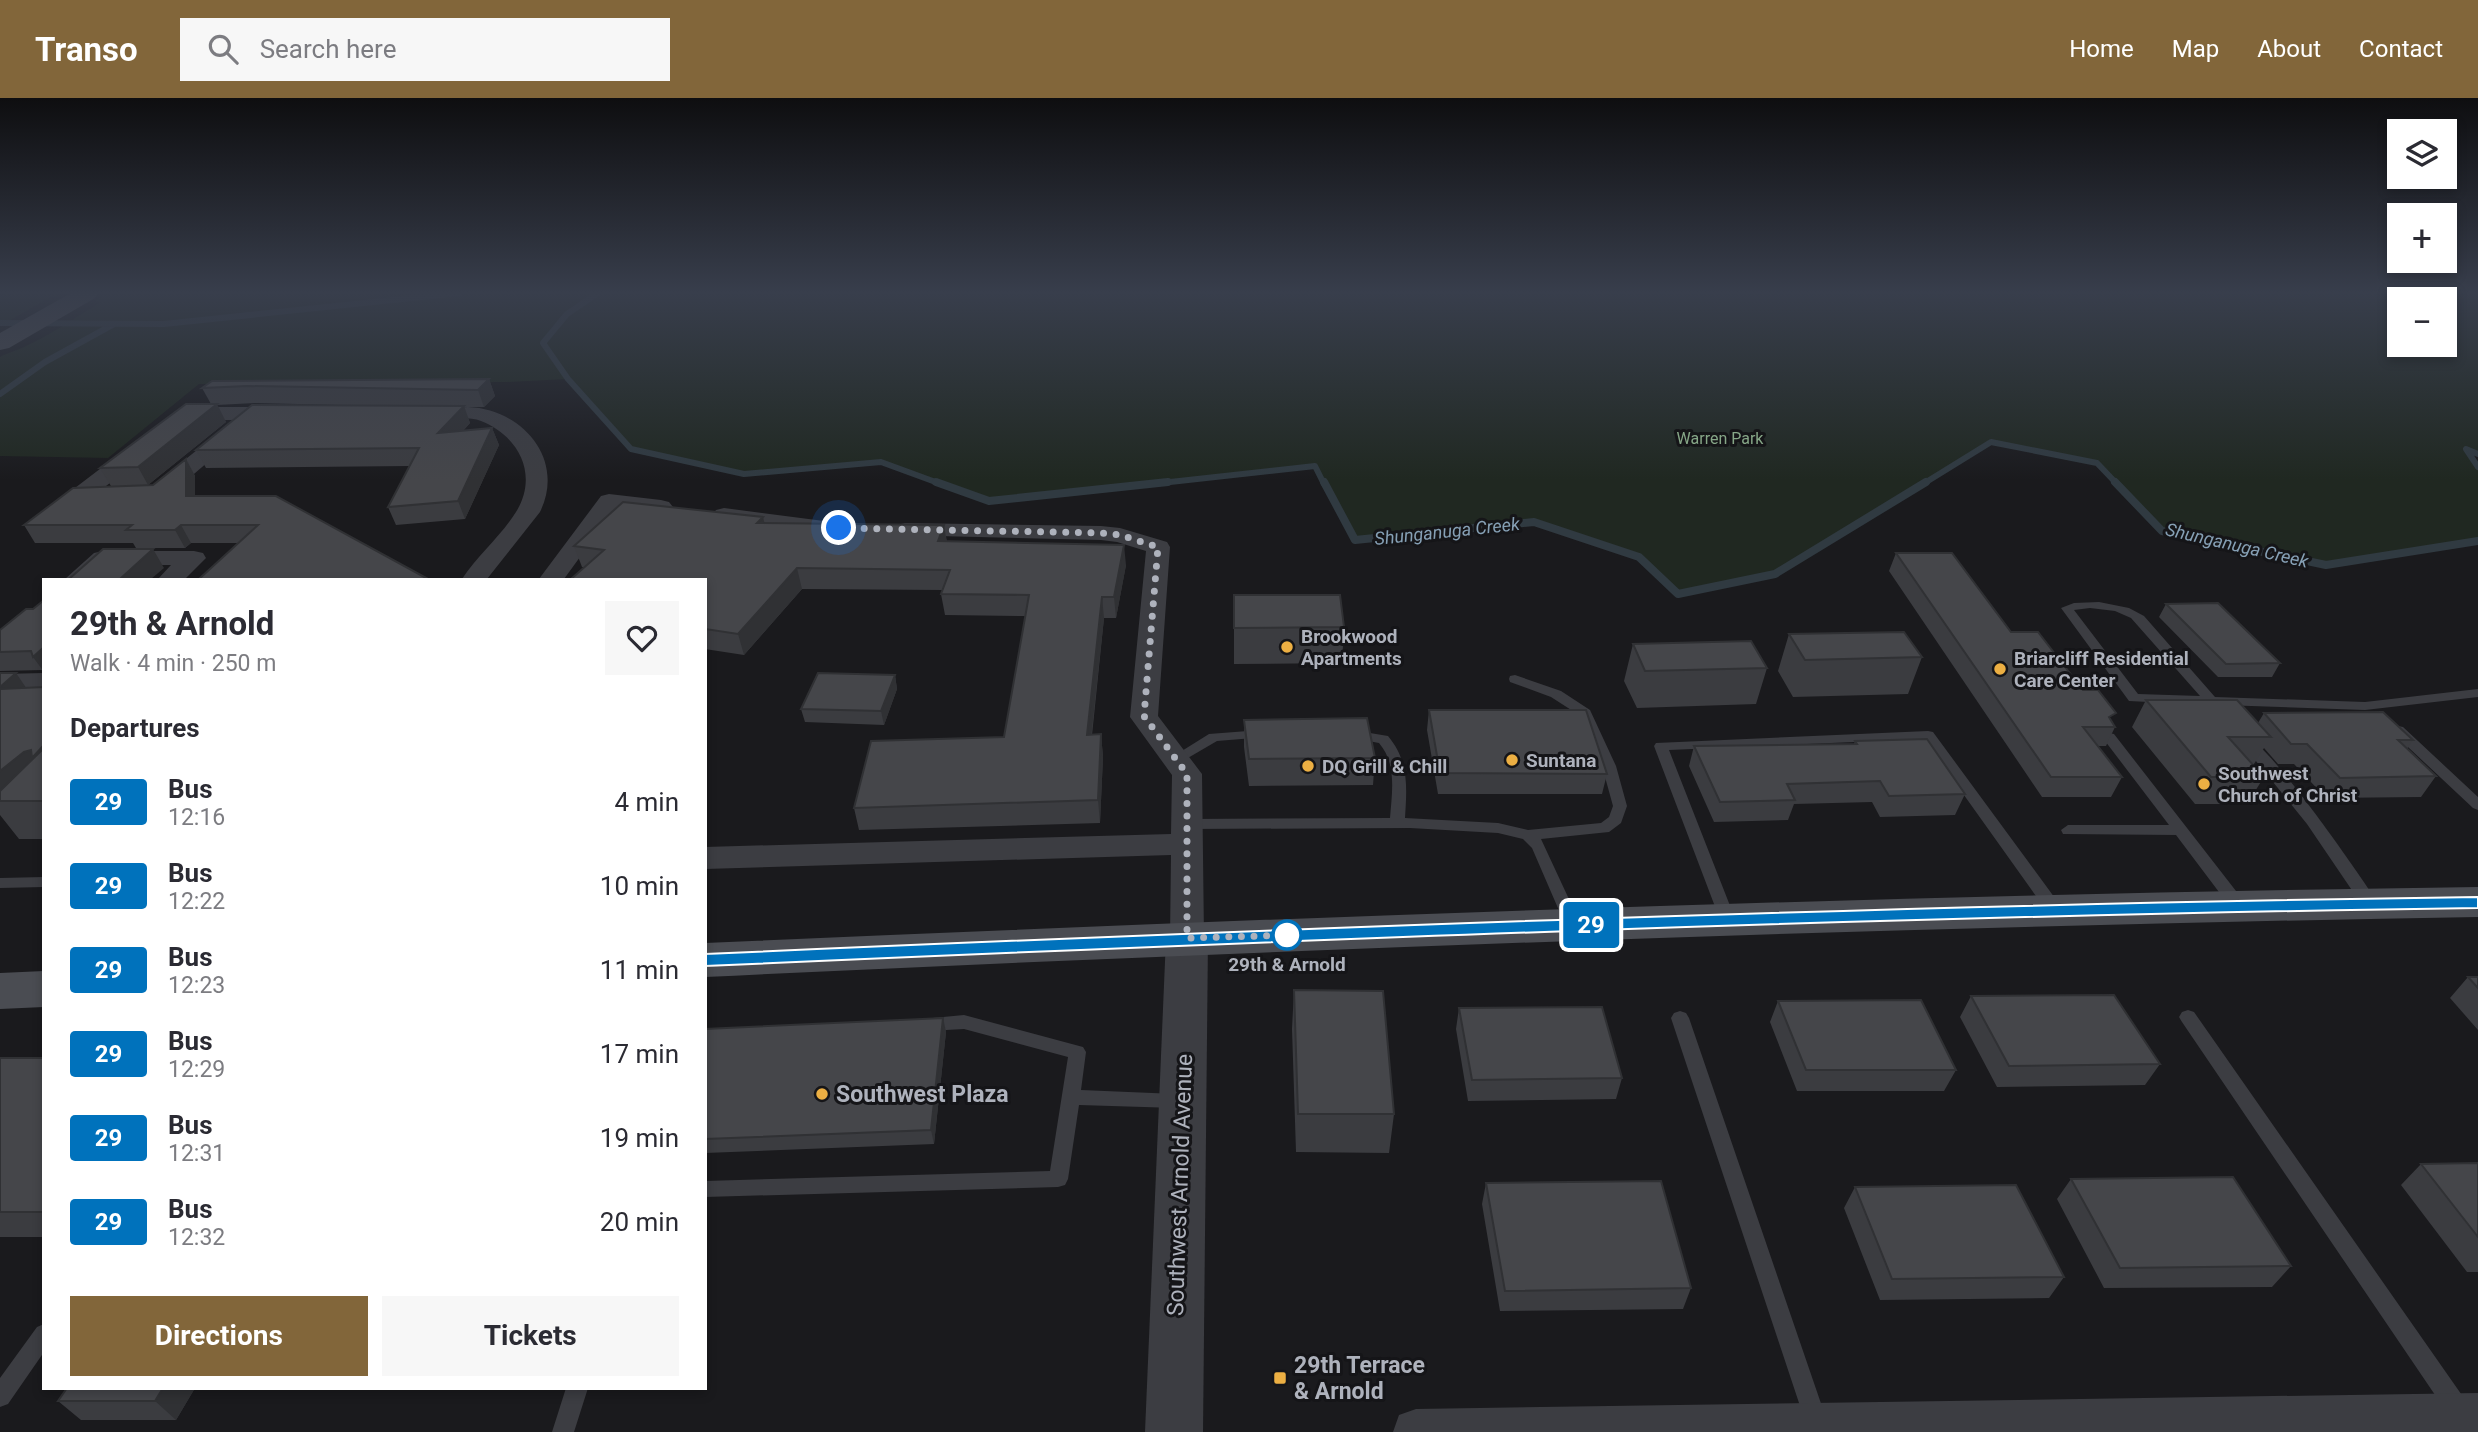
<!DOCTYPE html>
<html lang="en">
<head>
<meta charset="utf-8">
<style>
	body { margin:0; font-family:Roboto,sans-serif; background:#f7f7f7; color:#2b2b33; height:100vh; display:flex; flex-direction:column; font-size:26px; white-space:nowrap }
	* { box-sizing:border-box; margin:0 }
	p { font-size:23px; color:#7c7c81 }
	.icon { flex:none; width:38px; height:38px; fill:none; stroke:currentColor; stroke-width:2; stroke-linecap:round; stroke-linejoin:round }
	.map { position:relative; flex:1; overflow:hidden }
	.side { position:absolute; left:42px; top:480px; width:665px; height:812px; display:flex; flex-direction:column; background:#fff; border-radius:0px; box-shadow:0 4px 10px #0003 }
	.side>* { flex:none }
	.badge { padding:0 14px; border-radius:5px; font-size:24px; line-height:46px }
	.buttons { position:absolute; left:2387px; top:21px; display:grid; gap:14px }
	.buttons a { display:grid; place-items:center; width:70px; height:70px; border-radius:0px; background:#fff; box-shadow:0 4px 10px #0003; font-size:35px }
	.you { position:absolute; width:35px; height:35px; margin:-18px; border:5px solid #fff; border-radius:50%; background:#1a73e8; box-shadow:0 0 0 10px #1a73e833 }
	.map>.badge { position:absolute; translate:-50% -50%; box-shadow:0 0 0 4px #fff }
	h2 { padding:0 28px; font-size:26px; line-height:63px }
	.round { display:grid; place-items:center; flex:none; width:74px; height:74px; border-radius:0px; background:#f7f7f7 }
	.head { display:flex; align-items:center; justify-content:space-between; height:119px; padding:0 28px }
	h1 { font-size:33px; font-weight:700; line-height:52px }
	.action { display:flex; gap:14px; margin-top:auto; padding:14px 28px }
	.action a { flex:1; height:80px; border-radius:0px; background:#82663a; color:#fff; font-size:28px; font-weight:700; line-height:80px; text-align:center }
	.action a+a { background:#f7f7f7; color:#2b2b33 }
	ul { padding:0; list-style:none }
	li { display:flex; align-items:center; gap:21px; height:84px; padding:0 28px }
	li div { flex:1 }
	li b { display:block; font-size:26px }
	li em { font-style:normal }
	li .badge { min-width:77px; font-weight:700; text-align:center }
	header { display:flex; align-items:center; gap:42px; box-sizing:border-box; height:98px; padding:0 35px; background:#82663a; color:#fff }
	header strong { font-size:33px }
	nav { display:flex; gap:38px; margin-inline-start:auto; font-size:24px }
	.search { width:490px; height:63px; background:#f7f7f7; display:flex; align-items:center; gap:18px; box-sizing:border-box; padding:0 24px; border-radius:0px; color:#7c7c81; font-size:26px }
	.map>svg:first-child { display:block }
</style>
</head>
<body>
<header>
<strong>Transo</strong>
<div class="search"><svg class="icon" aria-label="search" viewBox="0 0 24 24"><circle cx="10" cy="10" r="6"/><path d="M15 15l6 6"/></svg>Search here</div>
<nav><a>Home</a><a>Map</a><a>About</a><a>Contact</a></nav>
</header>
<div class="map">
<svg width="2478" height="1334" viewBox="0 0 2478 1334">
	<rect width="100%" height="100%" fill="#1a1a1d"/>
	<path fill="#202821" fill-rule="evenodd" d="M0 195H65L49 200 0 228Z
		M108 195H2478V356L2467 352 2478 369V443L2326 467 2162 433 2097 365 1991 344 1775 476 1678 496 1639 459 1534 424 1355 442 1314 368 989 403 881 364 744 376 631 351 568 281 507 284 199 286 108 360 0 358V259C9 254 18 252 26 248 52 236 76 219 101 204L95 203ZM2399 201H2445V247H2399Z"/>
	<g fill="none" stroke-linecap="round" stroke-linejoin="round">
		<path stroke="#303a41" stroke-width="6" d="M598 195 567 216 543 245 568 281 631 351 744 376 881 364 941 386
			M0 225 164 226 460 195
			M0 296 45 264 114 226
			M2478 356 2466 351 2478 369
			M1152 386 1315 368 1324 386
			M1923 386 1991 344 2097 365 2117 386"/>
		<path stroke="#303a41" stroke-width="8" d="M936 384 989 403 1168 384
			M1324 384 1355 442 1534 424 1639 459 1678 496 1775 476 1926 384
			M2115 384 2162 433 2326 467 2478 443"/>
		<path fill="#3c3d42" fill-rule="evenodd" d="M2099 504 2129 510 2144 518 2215 599 2365 604 2478 591V599L2365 612 2222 607 2230 616 2223 620 2218 619 2207 607 2129 603 2061 510 2074 505ZM2090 510 2115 513 2131 520 2200 598 2138 596 2074 512Z
			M1515 577 1561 593 1590 612 1616 668 1627 708 1621 725 1609 734 1541 741 1581 827 1579 831H1567L1532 750 1523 741 1498 735 1410 730 1188 731 1181 726 1188 721 1390 720C1392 694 1397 666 1379 645L1347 639 1345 636 1347 633 1352 632 1388 638C1409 663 1407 689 1405 720L1498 725 1528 732 1601 725 1609 719 1613 708 1602 668 1579 617 1551 599 1510 584 1509 581 1510 578Z
			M2398 628 2403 629 2478 699V712L2473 710 2393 635 2391 632 2393 629Z
			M1261 632 1266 633 1268 636 1266 639 1217 643 1181 664 1176 665 1169 661 1209 636Z
			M1928 633 1933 634 2060 807 2062 811 2060 815H2048L1924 641 1669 652 1736 823 1734 827H1722L1654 648 1656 645Z
			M2109 635 2114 636 2243 802 2245 806 2243 810H2231L2176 737 2063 736 2061 732 2068 727H2169L2102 639Z
			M2248 640C2270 647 2359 776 2376 802L2378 806 2376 810H2364L2307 726 2243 647 2241 644 2243 641Z
			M44 779V789L0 790V780Z
			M2188 912 2194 914 2466 1303 2469 1311 2466 1319 2458 1322 2450 1319 2182 924 2179 919 2182 914Z
			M1680 913 1686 915 1689 920 1827 1323 1824 1331 1816 1334 1808 1331 1805 1323 1671 920 1674 915Z
			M964 917 1083 949 1086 954 1081 992 1176 996 1182 998 1185 1003 1182 1008 1176 1010 1079 1007 1068 1081 1065 1087 1058 1089 705 1099V1083L1050 1073 1068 959 964 931 928 933 922 931 919 926 922 921Z
			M44 1226V1254L8 1306 0 1309V1280L37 1229Z
			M566 1290H588L574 1334H552Z"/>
		<path fill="#3c3d42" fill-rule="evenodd" d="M189 309H283L290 311 293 315 290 319 283 321 176 323 173 319 182 311Z
			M468 309C522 311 566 361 540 414L487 481H462C478 457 501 438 516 414 539 377 519 338 481 323 466 317 443 322 427 322L420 320 417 316 420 312Z
			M230 329 237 331 241 335 237 339 166 400H150L147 395 150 390 223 331Z
			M138 347 146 348 149 353 146 358 102 391 114 393 117 398 114 403H71L68 398 71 393 130 348Z
			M609 396 661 402 669 404 673 409 669 414 661 416 615 411 564 481H539L601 398Z
			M724 410 824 423 832 425 836 430 832 435 824 437 716 422 712 417 716 412Z
			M905 425 1101 428 1120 430 1167 444 1170 449 1158 618 1202 676 1204 840 1199 849 1187 853 1175 849 1170 840 1171 757 705 771V749L1171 736 1172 677 1130 619 1146 453 1117 444 1101 442 897 437 893 432 897 427Z
			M103 453H194L203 455 206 460 185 481H158L171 467H109L92 481H65L94 455Z
			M44 575V591L0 592V576Z
			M2478 1295V1334H1393L1399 1317 1416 1311Z"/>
		<path fill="#3c3d42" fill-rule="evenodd" d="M1187 824 1202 829 1208 840 1203 1334H1145L1166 840 1172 829Z"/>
		<path fill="#4a4c52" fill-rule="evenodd" d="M71 195H98L95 200 9 250 0 252V235Z
			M2478 789V819C1887 829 1296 851 705 879V845C1296 819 1887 797 2478 789Z
			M44 873V909L0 911V875Z"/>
	</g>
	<path fill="#3b3c40" d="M489 281 495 298 484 309H464L470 325 463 333 492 330 499 347 465 421 396 427 388 409 410 368 206 370 196 352 252 307 382 308 255 305 217 307 226 324 148 387H153L186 361 195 378V398H276L428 481H199L239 445H191L185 450H136L133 445H35L24 427 73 390 134 388H111L100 370 186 306H211L202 290 212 283Z
		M764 425 944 427 947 444 1126 467 1116 520H1104L1092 637 1101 636 1103 659 1100 725 859 732 854 710 1004 639 1025 518 945 517 941 496 943 492 802 491 744 557 705 551V481L582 469 574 448Z
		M1896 455 2011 534 2083 592 2112 623 2115 629 2106 648H2098L2122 679 2111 699H2042L1889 473Z
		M1234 497 1344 529 1342 565 1234 566Z
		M2166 506 2280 565 2272 579H2218L2159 519Z
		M26 511 43 572 0 573V532Z
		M1789 536 1922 559 1908 596 1793 599 1778 573Z
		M1633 546 1767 570 1756 606 1637 610 1624 583Z
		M0 575 26 590 44 589V741H19L0 717Z
		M895 577 897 591 884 627 805 624 801 611Z
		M2146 602 2258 625 2264 615 2413 642 2407 651 2436 678 2421 699 2326 700 2294 666H2278L2264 650 2254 666H2252L2264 679 2247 706H2195L2132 629Z
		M1429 612 1607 676 1602 696H1438L1427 632Z
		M1244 622 1375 660 1373 687 1249 688 1244 649Z
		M1855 643 1965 696 1955 717 1880 719 1872 704 1794 706 1788 722 1714 724 1689 668 1694 648 1854 646Z
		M2468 879H2478V932L2450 900Z
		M1294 892 1394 1016 1389 1055 1296 1054 1292 931Z
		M1971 898 2160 966 2145 987 1997 989 1960 919Z
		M1778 903 1956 972 1944 993H1797L1770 924Z
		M1459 910 1622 980 1616 1001 1468 1003 1456 931Z
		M943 920 946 934 934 1046 705 1055V931Z
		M0 960H44V1139H0Z
		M2478 1065V1174H2467L2401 1087 2421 1066Z
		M2071 1081 2291 1168 2272 1189 2104 1190 2057 1101Z
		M1486 1085 1691 1190 1683 1211 1500 1213 1482 1106Z
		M1855 1089 2064 1179 2049 1200 1880 1202 1844 1110Z
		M195 1290 176 1322H81L58 1303Z"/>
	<path fill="#303134" d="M489 281 495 298 484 309 478 292Z
		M217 306 226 324 148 387 138 369Z
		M464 308 470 325 445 352 438 335Z
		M492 330 499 347 465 421 458 403Z
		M186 361 195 378V416L186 398Z
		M763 419 768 439 757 425Z
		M181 427 191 445 185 450 175 432Z
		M944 427 947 447 938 443Z
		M1124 447 1126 467 1116 520 1114 499Z
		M153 451 164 470 151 481H120Z
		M797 470 802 491 744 557 738 536Z
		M1102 499 1104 520 1089 659 1087 637Z
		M44 549V574L33 559Z
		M16 575 29 594 0 596V589Z
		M895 577 897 591 884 627 881 613Z
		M1101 636 1103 659 1100 725 1098 702Z
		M44 647V676L0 703V673L24 654Z
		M943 920 946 934 934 1046 931 1032Z
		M163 1290H195L176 1322 155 1303Z"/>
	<path fill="#45464a" stroke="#303134" stroke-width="2" d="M489 281 478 292 247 288 202 290 212 283Z
		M186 306H217L138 369 100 370Z
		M252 307 464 308 438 335 492 330 458 403 388 409 419 350 196 352Z
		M186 361V398H276L428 481H199L258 427H181L175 432H126L132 427H24L73 390 153 387Z
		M623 404 763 419 757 425 944 427 938 443 1124 447 1114 499H1102L1087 637 1101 636 1098 702 854 710 871 643 1004 639 1029 497 941 496 950 472 797 470 738 536 705 531V481H571L604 452 574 448Z
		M103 451H153L120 481H69Z
		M1896 455H1952L2011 534H2038L2083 592H2098L2116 615 2109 619 2115 629H2083L2122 679H2051Z
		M1234 497H1340L1344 529 1234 530Z
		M44 502V549L33 559 31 553 0 554V532L26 511H33Z
		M2218 505 2280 565 2226 566 2166 506Z
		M1904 534 1922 559 1805 562 1789 536Z
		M1751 543 1767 570 1645 573 1633 546Z
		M0 575H16L0 589Z
		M818 575 895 577 881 613 801 611Z
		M44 589V647L32 660 31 652 24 654 0 673V591Z
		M2146 602H2237L2271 639H2228L2264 679H2211Z
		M1429 612H1586L1607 676 1440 675Z
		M2383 614 2413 642H2398L2436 678 2340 680 2307 646H2291L2264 615Z
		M1367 620 1375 660 1249 661 1244 622Z
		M1927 641 1965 696 1889 698 1880 683 1787 686 1795 702 1720 704 1694 648 1857 646 1855 643Z
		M44 650V703H0V693Z
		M2468 879H2478V890Z
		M1294 892 1383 893 1394 1016H1298Z
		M2114 897 2160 966 2009 968 1971 898Z
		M1921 902 1956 972H1806L1778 903Z
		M1602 909 1622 980 1472 982 1459 910Z
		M943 920 931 1032 705 1041V931Z
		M0 960H44V1114H0Z
		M2478 1065V1139L2421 1066Z
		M2233 1079 2291 1168 2120 1170 2071 1081Z
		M1661 1083 1691 1190 1505 1193 1486 1085Z
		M2016 1087 2064 1179 1892 1181 1855 1089Z
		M67 1290H163L155 1303H58Z"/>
	<linearGradient id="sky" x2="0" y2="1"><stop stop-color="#0e0e10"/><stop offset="0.51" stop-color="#383e4c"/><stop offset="1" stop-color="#383e4c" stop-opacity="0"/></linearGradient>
	<rect width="2478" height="382" fill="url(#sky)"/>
	<path fill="#0072bc" stroke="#fff" stroke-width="2" d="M2478 799V810C1887 818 1296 842 705 868L697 862 705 856C1296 830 1887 807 2478 799Z"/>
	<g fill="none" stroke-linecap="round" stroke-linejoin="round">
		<path stroke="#aeb2bc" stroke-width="7" stroke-dasharray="0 12.6" d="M839 430 1101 435 1120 437 1158 449 1144 618 1187 676V840L1297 837H1287"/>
	</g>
	<g fill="#ecaf43" stroke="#151518" stroke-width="2.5">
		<circle cx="1287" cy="549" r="7"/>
		<circle cx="2000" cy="571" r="7"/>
		<circle cx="1512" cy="662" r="7"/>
		<circle cx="1308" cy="668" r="7"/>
		<circle cx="2204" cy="686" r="7"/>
		<circle cx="822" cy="996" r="7"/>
		<rect x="1273" y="1273" width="14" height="14" rx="3.5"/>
	</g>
	<circle fill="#fff" stroke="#0072bc" stroke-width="3.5" cx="1287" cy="837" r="14"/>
	<g text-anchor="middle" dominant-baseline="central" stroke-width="6" stroke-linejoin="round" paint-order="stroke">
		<g font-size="16" fill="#86a687" stroke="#151518">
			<text x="1720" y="340">Warren Park</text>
		</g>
		<g font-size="18" font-style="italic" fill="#86a0b5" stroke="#151518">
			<text transform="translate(1447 433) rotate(-6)">Shunganuga Creek</text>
			<text transform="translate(2237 447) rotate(13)">Shunganuga Creek</text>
		</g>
		<g font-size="19" font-weight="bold" fill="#aeb2bc" stroke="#151518" text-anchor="start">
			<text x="1301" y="538">Brookwood<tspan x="1301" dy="22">Apartments</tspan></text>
			<text x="2014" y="560">Briarcliff Residential<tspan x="2014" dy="22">Care Center</tspan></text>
			<text x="1526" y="662">Suntana</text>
			<text x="1322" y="668">DQ Grill &amp; Chill</text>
			<text x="2218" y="675">Southwest<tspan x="2218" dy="22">Church of Christ</tspan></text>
		</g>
		<g font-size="19" font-weight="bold" fill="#aeb2bc" stroke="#151518">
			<text x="1287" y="866">29th &amp; Arnold</text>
		</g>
		<g font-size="23" font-weight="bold" fill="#aeb2bc" stroke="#151518" text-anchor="start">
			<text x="836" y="996">Southwest Plaza</text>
			<text x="1294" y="1267">29th Terrace<tspan x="1294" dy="26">&amp; Arnold</tspan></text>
		</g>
		<g font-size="23" fill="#aeb2bc" stroke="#151518">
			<text transform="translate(1180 1087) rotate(-88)">Southwest Arnold Avenue</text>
		</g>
	</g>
</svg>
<div class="buttons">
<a><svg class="icon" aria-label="layers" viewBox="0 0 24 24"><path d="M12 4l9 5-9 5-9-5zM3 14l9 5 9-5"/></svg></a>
<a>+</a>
<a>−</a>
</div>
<div class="you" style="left:839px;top:430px"></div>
<b class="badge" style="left:1591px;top:827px;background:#0072bc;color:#fff">29</b>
<section class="side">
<div class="head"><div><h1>29th &amp; Arnold</h1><p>Walk · 4 min · 250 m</p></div><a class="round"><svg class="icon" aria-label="heart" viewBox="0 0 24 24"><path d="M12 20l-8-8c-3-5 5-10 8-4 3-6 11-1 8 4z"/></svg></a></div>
<h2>Departures</h2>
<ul>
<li><span class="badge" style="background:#0072bc;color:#fff">29</span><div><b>Bus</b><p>12:16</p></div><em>4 min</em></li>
<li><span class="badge" style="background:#0072bc;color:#fff">29</span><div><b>Bus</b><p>12:22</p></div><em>10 min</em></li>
<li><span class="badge" style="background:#0072bc;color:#fff">29</span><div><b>Bus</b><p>12:23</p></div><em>11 min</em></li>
<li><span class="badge" style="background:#0072bc;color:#fff">29</span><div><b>Bus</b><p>12:29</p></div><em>17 min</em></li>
<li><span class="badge" style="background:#0072bc;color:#fff">29</span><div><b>Bus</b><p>12:31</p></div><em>19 min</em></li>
<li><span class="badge" style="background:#0072bc;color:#fff">29</span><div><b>Bus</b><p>12:32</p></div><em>20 min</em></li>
</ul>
<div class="action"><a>Directions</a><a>Tickets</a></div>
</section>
</div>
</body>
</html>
